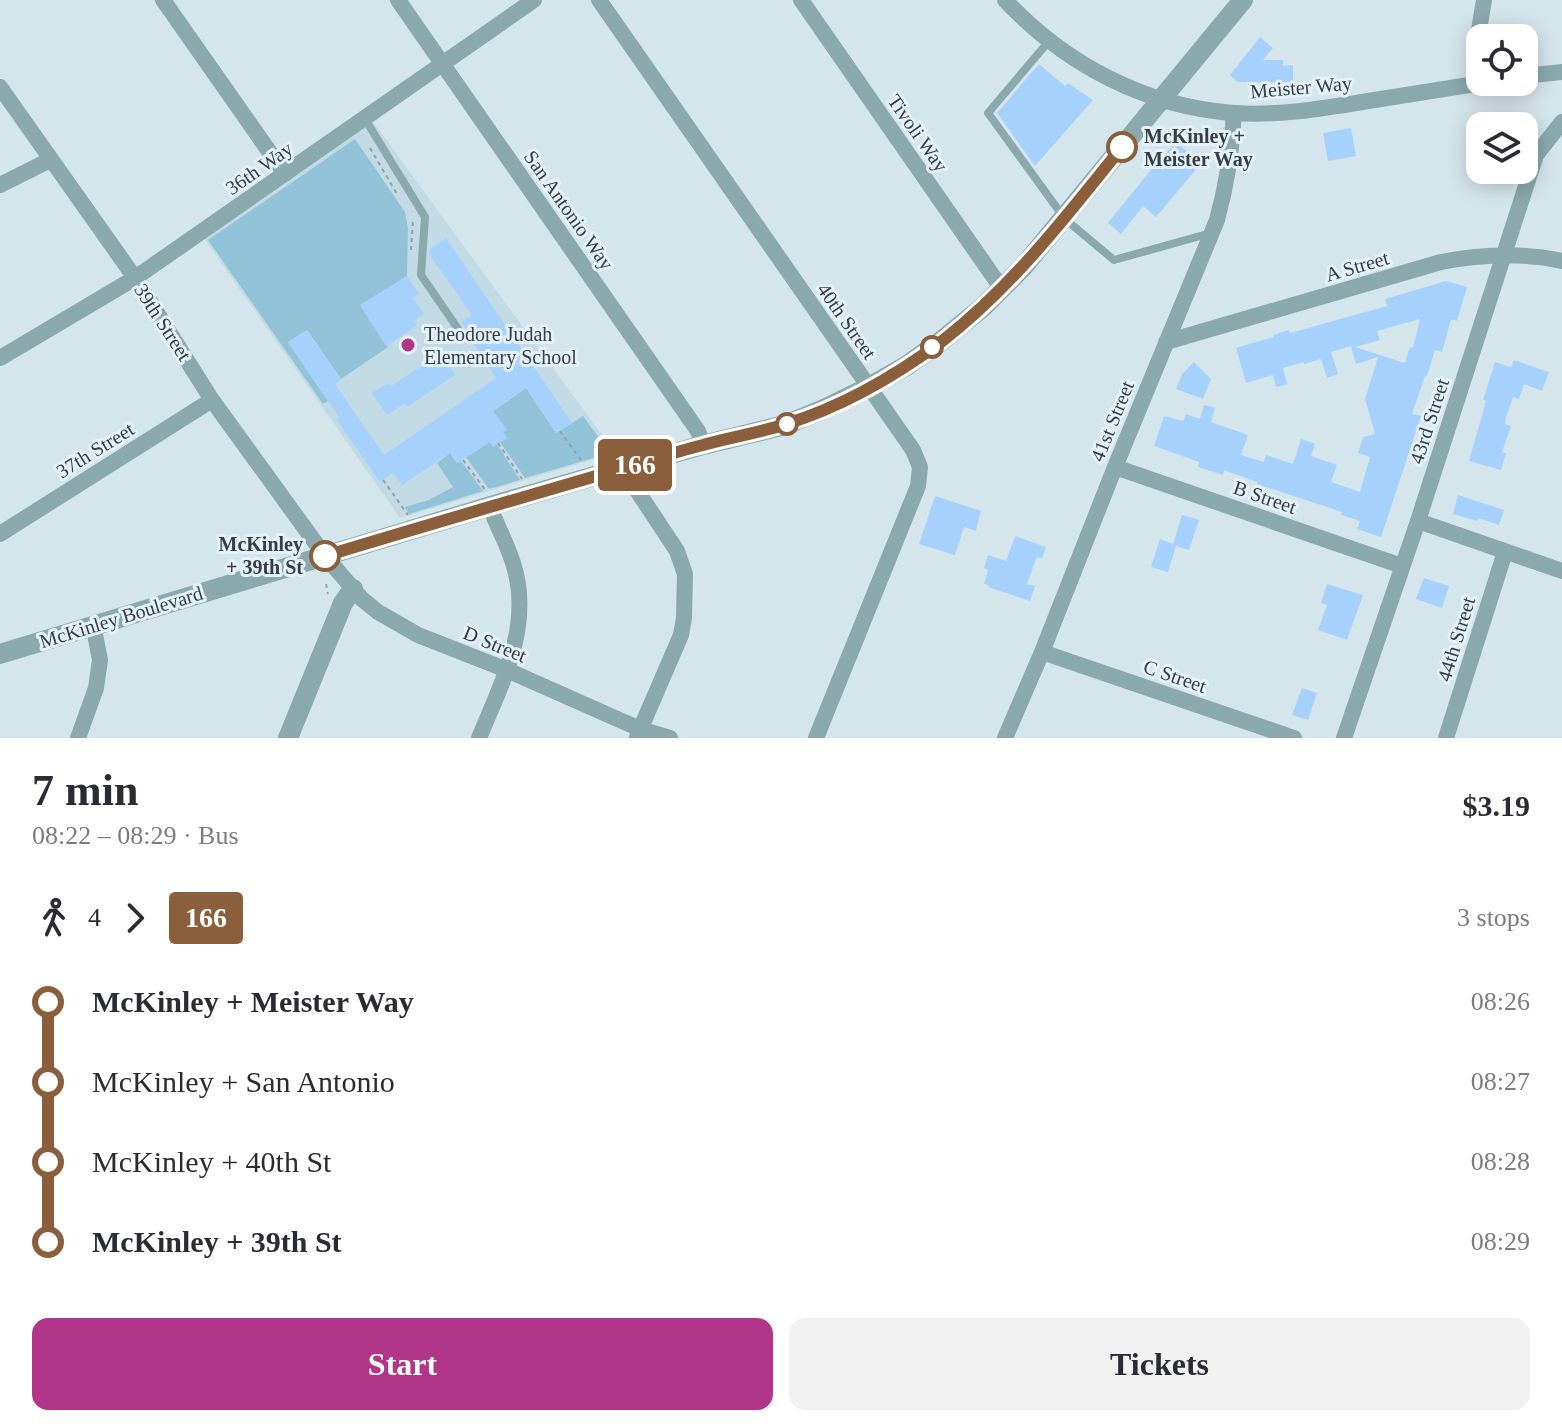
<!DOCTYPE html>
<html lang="en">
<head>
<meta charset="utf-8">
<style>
	body { margin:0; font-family:"Times New Roman",serif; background:#f2f2f3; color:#2b2b33; height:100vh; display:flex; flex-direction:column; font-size:30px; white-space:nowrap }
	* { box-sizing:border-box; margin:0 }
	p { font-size:26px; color:#7c7c81 }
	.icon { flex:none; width:44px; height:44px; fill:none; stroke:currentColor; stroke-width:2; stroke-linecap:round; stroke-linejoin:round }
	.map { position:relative; height:738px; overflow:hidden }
	.panel { display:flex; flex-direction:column; background:#fff; flex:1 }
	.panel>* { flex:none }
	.badge { padding:0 16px; border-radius:6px; font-size:28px; line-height:52px }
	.buttons { position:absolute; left:1466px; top:24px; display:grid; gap:16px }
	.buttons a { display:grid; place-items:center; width:72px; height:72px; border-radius:16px; background:#fff; box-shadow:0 4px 20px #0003; font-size:40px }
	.map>.badge { position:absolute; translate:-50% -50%; box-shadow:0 0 0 4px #fff }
	.legs { display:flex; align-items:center; gap:12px; height:88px; padding:0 32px; font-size:26px }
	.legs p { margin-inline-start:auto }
	.headline { display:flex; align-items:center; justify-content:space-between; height:136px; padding:0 32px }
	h1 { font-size:44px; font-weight:700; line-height:60px }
	.cta { display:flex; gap:16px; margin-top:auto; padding:16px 32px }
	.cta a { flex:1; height:92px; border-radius:16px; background:#b13689; color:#fff; font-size:32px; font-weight:700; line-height:92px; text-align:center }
	.cta a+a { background:#f2f2f3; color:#2b2b33 }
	ul { padding:0 32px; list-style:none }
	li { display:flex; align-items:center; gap:28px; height:80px; font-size:30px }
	li i { display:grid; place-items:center; width:12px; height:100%; margin:0 10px; background:currentColor }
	li i::after { content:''; width:20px; height:20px; margin:-10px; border:6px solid; border-radius:50%; background:#fff }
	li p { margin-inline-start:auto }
	li:first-child i { background:linear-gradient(#0000 50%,currentColor 0) }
	li:last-child i { background:linear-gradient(currentColor 50%,#0000 0) }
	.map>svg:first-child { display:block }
</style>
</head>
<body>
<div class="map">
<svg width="1562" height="738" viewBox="0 0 1562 738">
	<rect width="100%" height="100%" fill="#d5e5ec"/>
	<path fill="#c2dae4" d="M371 119 615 453 400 518 203 237Z"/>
	<path fill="#92c2d8" d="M355 139 405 212 408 229 407 276 361 305 388 347 341 379 307 330 288 342 328 401 323 404 208 240Z
		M526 388 556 433 583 416 610 453 525 478 500 442 503 432 506 430 493 411Z
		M490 442 493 446 497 444 520 480 489 489 466 457Z
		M450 453 457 463 461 461 483 491 409 514 405 507 429 500 453 487 437 463Z"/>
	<path fill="#a7d1fd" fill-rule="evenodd" d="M1260 37 1273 48 1263 60H1283V66L1293 65V82H1238L1230 75Z
		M1039 64 1065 86 1068 83 1093 100 1035 166 997 113Z
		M1351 128 1356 156 1328 161 1323 133Z
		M1178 144 1199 161 1195 165 1197 167 1193 173 1156 217 1143 206 1121 234 1108 223 1158 161 1173 146 1175 148Z
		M446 238 572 423 556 433 526 388 493 411 507 430 503 432 507 438 493 447 490 442 458 463 450 453 402 485 393 473 380 482 336 419 339 417 288 342 307 330 341 380 335 384 384 455 496 378 472 341 471 335 461 322 472 315 429 254 430 249Z
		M407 276 419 294 413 298 424 314 414 321 417 326 386 346 360 305Z
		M1446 281 1467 287 1457 321 1451 319 1442 352 1435 350 1427 376H1425L1412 414 1421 416 1381 537 1357 529 1360 521 1341 515 1342 512 1257 484V482L1224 470 1223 475 1198 467 1199 462 1154 446 1164 416 1183 421 1186 414 1200 419 1204 405 1215 408 1211 422 1248 435 1241 455 1264 462 1266 455 1293 464 1301 439 1315 444 1311 456 1337 465 1331 482 1360 492 1370 457 1358 453 1363 437 1375 434 1365 399 1378 357 1356 364 1351 346 1331 352 1338 374 1327 378 1321 359 1304 364V362L1283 368 1287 384 1276 387 1273 375 1246 383 1236 348 1274 337 1273 335 1289 330 1290 333 1387 306 1385 299ZM1420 319 1413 348 1410 347 1405 363 1355 347 1380 340 1377 331Z
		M441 353 455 375 407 407 405 403 387 415 372 393 389 383 391 386Z
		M1514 360 1549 372 1542 391 1524 384 1519 399 1513 397 1506 418 1505 424 1511 426 1502 452 1506 453 1501 470 1469 461 1486 401 1483 400 1495 362 1511 367Z
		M1194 362 1211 379 1203 399 1176 389 1182 374Z
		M1458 495 1504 510 1499 525 1478 518 1477 521 1453 514Z
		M935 496 981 511 976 531 964 527 955 555 919 544Z
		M1182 515 1199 520 1189 550 1176 546 1168 572 1151 567 1160 539 1173 544Z
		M1015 536 1046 547 1042 559 1037 557 1027 584 1035 586 1030 601 988 587 989 585 984 584 988 570 984 568 988 555 1006 561Z
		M1424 578 1449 586 1442 608 1416 599Z
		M1327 584 1363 595 1347 640 1318 630 1327 605 1321 603Z
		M1302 688 1317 693 1308 720 1292 715Z"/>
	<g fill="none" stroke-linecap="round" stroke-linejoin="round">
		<path stroke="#95a1a6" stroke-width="2" stroke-dasharray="4 4" stroke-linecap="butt" d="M370 148 397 194
			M411 250 413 220
			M560 431 583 463
			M498 443 522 479
			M463 460 486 491
			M383 480 408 515
			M326 584 328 594"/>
		<path stroke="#8aa9ac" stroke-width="8" d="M1049 41 988 113 1065 219 1114 260 1211 233
			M365 119 425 217 421 275 465 339"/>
		<path stroke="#8aa9ac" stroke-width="16" d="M163 0 285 174
			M398 0 698 431 703 445
			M599 0 913 450 920 467 918 486 816 738
			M801 0 1002 289
			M1005 0C1065 64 1146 107 1234 113 1277 116 1320 109 1362 102 1404 95 1446 89 1488 82
			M1480 74 1478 36 1484 0
			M1524 76 1562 72
			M0 87 135 278 212 400 325 556 362 599 378 612 418 635 507 670 640 729 670 738
			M0 185 50 160
			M1166 342 1441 262C1482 254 1521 252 1562 261
			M0 358 135 278 534 0
			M628 467 634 486 677 551 685 574 684 618 681 635 637 737
			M1115 467 1402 566
			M1418 521 1562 571
			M0 534 212 400
			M1042 652 1294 738
			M78 738 96 688 100 660 93 624
			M479 738C501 684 531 630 515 570 510 548 497 528 490 506
			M1005 738 1042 652 1115 467 1217 220C1227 184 1232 150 1234 113
			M1344 738 1418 521 1536 155 1562 122
			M1446 738 1505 552"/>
		<path stroke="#8aa9ac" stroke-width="20" d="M0 654 504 502 703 445 785 425 824 409 869 387 906 366 940 342 983 307 1024 266 1243 0
			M288 738 343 603 353 589"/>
	</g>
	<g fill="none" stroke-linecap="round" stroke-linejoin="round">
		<g stroke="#fff" stroke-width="18">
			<path id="line-1" d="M325 556C433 523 542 492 651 460 668 455 686 449 703 445 731 437 759 433 786 424 841 407 895 376 941 342 1012 287 1066 217 1122 147"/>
		</g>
		<use href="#line-1" stroke="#8b5e3c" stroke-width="12"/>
	</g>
	<g fill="#fff" stroke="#8b5e3c" stroke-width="4">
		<circle cx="1122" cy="147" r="14"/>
		<circle cx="932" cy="347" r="10"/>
		<circle cx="787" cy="424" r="10"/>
		<circle cx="325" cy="556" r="14"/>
	</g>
	<circle fill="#b13689" stroke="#e3f2fa" stroke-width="3" cx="408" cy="345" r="8"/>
	<g text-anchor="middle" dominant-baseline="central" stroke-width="6" stroke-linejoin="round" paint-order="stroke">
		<g font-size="20" fill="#383e41" stroke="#e3f2fa">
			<text transform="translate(1301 87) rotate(-5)">Meister Way</text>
			<text transform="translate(918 133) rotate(55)">Tivoli Way</text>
			<text transform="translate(259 168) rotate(-35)">36th Way</text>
			<text transform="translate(569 210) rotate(55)">San Antonio Way</text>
			<text transform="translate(1357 266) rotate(-16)">A Street</text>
			<text transform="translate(847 321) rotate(55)">40th Street</text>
			<text transform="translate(163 322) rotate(57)">39th Street</text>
			<text transform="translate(1112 421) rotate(-68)">41st Street</text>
			<text transform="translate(1429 421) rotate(-72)">43rd Street</text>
			<text transform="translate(95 450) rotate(-32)">37th Street</text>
			<text transform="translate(1265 497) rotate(19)">B Street</text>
			<text transform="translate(121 617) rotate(-17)">McKinley Boulevard</text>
			<text transform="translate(1456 639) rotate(-73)">44th Street</text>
			<text transform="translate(495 644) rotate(22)">D Street</text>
			<text transform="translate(1175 676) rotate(19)">C Street</text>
		</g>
		<g font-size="20" font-weight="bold" fill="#383e41" stroke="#e3f2fa" text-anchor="start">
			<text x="1144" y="136">McKinley +<tspan x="1144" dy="23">Meister Way</tspan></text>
			<text x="303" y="544" text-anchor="end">McKinley<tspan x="303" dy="23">+ 39th St</tspan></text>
		</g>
		<g font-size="20" fill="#383e41" stroke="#e3f2fa" text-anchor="start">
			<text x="424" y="334">Theodore Judah<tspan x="424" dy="23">Elementary School</tspan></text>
		</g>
	</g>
</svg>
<div class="buttons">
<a><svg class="icon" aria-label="locate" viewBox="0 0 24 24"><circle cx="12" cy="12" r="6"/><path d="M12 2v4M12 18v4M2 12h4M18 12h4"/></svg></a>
<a><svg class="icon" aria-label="layers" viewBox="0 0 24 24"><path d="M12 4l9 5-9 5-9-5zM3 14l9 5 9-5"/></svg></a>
</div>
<b class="badge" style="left:635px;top:465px;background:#8b5e3c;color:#fff">166</b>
</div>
<section class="panel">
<div class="headline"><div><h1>7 min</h1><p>08:22 – 08:29 · Bus</p></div><b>$3.19</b></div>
<div class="legs"><svg class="icon" aria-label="walk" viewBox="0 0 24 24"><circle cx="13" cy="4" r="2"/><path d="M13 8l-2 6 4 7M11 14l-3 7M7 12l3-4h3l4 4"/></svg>4<svg class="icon" aria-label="forward" viewBox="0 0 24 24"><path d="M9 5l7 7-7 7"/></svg><b class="badge" style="background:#8b5e3c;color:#fff">166</b><p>3 stops</p></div>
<ul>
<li><i style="color:#8b5e3c"></i><b>McKinley + Meister Way</b><p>08:26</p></li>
<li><i style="color:#8b5e3c"></i><span>McKinley + San Antonio</span><p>08:27</p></li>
<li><i style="color:#8b5e3c"></i><span>McKinley + 40th St</span><p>08:28</p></li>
<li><i style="color:#8b5e3c"></i><b>McKinley + 39th St</b><p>08:29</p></li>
</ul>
<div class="cta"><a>Start</a><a>Tickets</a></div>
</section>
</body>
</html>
